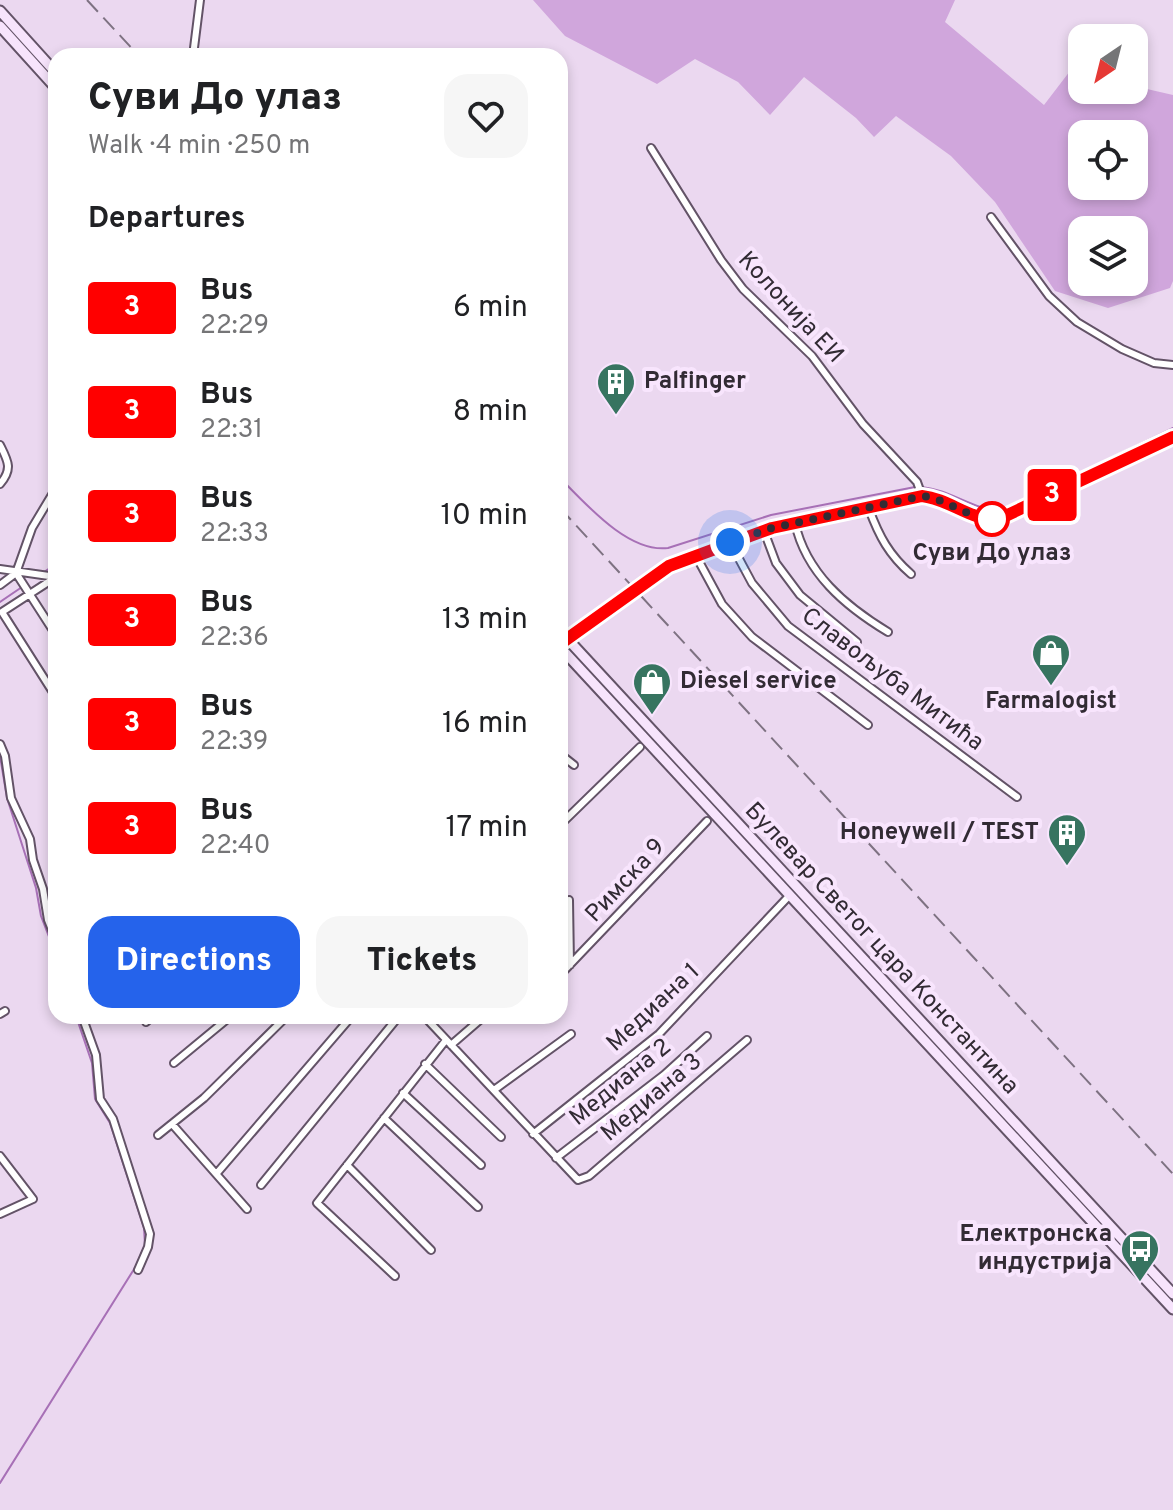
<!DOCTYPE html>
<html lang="en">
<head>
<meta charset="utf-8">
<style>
	body { margin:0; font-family:Overpass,sans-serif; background:#f6f6f6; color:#202124; height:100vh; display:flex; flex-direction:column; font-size:30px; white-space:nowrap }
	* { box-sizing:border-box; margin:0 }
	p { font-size:26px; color:#757577 }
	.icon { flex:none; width:44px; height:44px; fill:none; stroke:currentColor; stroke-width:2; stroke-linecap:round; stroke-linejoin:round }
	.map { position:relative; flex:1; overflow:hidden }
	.details { position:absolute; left:48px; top:48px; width:520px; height:976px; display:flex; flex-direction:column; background:#fff; border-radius:24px; box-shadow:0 4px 12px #0003 }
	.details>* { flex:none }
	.badge { padding:0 16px; border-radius:6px; font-size:28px; line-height:52px }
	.needle { width:52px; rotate:215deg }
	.tools { position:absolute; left:1068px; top:24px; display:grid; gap:16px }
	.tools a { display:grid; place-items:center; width:80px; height:80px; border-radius:16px; background:#fff; box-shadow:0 4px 12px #0003; font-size:40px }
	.you { position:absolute; width:40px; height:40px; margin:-20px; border:6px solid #fff; border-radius:50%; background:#1a73e8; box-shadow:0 0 0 12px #1a73e833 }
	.map>.badge { position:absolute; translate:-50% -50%; box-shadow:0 0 0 4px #fff }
	h2 { padding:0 40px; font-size:30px; line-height:72px }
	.round { display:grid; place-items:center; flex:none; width:84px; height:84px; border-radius:24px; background:#f6f6f6 }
	.headline { display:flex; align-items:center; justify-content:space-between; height:136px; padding:0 40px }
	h1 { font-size:38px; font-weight:800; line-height:60px }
	.action { display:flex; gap:16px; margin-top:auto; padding:16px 40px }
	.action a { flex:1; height:92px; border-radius:24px; background:#2563eb; color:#fff; font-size:32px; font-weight:800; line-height:92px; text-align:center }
	.action a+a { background:#f6f6f6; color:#202124 }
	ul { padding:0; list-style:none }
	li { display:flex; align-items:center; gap:24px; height:104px; padding:0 40px }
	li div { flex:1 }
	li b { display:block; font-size:30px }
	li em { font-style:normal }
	li .badge { min-width:88px; font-weight:700; text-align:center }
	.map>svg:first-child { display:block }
</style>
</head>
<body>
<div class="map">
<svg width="1173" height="1510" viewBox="0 0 1173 1510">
	<rect width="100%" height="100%" fill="#ebd8f0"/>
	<path fill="#d0a6dc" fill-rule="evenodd" d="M533 0H955L945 22 1044 105 1070 71 1082 74V90H1134V86L1173 95V281L1170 288 1108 308 1055 291 995 202 951 156 896 116 874 137 856 118 804 77 770 115 738 82 695 59 657 84 565 36ZM1082 134H1134V186H1082ZM1082 230H1134V282H1082Z"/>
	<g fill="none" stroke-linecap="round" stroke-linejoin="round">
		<path stroke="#a770b6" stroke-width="2" d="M560 478C586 504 628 553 668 548L771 515 915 487
			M922 487C951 490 973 510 1002 511L1173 428
			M44 572 56 564
			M0 602 22 587
			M0 756 7 798 36 888 41 916 56 955
			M0 1483 136 1266 145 1245 144 1228 110 1123 95 1099 92 1063 76 1016"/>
		<g stroke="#635367" stroke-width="10">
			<path id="street" d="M193 56 200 0
				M651 148 721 260 743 289 812 356 863 424 917 482 922 496
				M991 217 1049 296 1077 322 1122 349 1154 363 1173 365
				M0 445C8 461 13 469 0 484
				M869 509C879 536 889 555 911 574
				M795 523C806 573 845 606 888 632
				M764 531 776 563 800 595 857 642
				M730 542 752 583 788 626 1017 797
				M696 556 722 604 752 637 868 725
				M0 569 56 577
				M16 573 56 635
				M0 585 16 573 32 528 56 488
				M2 612 56 697
				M2 612 56 577
				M560 644 669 566 772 528 922 496C950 499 972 522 999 519L1173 437
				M0 744 5 756 11 798 30 839 33 860 43 889 48 920 56 940
				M560 754 574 765
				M560 825 640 747
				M560 881 561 880
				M569 900 570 965
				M560 975 707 821
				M0 1014 5 1011
				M82 1016 96 1055 100 1099 113 1119 150 1234 148 1247 138 1270
				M424 1016 578 1180 589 1176 747 1040
				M146 1022 153 1016
				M451 1045 481 1019
				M174 1063 231 1016
				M425 1064 501 1137
				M494 1090 571 1034
				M403 1093 481 1165
				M384 1118 478 1207
				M172 1124 247 1209
				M533 1134 659 1034 789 896
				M158 1135 204 1098 287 1016
				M0 1156 33 1199 0 1214
				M556 1158 664 1075 707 1036
				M347 1165 431 1250
				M217 1173 352 1016
				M261 1185 399 1016
				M395 1276 317 1203 446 1040"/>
		</g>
		<g stroke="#635367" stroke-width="13">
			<path id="secondary" d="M0 11 56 73
				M0 26 56 88
				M560 631 1173 1294
				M560 647 1173 1309"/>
		</g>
		<use href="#street" stroke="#fff" stroke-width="6"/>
		<use href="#secondary" stroke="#f7e4fc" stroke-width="9"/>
		<path stroke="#7e7282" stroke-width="2" stroke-dasharray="16 8" stroke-linecap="butt" d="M87 0 139 56
			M560 508 1173 1174"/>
	</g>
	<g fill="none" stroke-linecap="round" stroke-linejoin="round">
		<g stroke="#fff" stroke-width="18">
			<path id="line" d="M560 644 669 566 772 528 922 496C950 499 972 522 999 519L1173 437"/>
		</g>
		<use href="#line" stroke="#f00" stroke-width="12"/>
		<path stroke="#322b34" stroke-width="8" stroke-dasharray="0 14.4" d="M730 542 772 528 922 496C947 499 968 518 992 519"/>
	</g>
	<defs>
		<g id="building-pin" transform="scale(2)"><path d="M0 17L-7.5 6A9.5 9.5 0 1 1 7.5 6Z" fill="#377460" stroke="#f8e5fd"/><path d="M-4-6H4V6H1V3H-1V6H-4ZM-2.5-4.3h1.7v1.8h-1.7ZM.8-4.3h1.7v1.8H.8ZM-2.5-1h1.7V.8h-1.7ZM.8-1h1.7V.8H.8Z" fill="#fff"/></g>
		<g id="shop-pin" transform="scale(2)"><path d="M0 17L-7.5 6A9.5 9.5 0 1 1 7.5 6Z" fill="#377460" stroke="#f8e5fd"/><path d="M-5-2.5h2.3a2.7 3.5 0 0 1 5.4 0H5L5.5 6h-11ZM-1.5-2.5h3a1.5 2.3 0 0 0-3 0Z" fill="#fff"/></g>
		<g id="bus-pin" transform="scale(2)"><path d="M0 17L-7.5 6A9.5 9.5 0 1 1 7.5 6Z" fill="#377460" stroke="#f8e5fd"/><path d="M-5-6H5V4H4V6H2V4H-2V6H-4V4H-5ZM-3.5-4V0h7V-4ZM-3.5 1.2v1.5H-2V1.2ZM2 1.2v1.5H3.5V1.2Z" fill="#fff"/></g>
	</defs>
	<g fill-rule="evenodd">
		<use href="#building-pin" x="616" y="382"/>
		<use href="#shop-pin" x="1051" y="653"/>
		<use href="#shop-pin" x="652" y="682"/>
		<use href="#building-pin" x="1067" y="833"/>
		<use href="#bus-pin" x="1140" y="1249"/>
	</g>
	<circle fill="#fff" stroke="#f00" stroke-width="4" cx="992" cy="519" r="16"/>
	<g text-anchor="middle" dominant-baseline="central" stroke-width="8" stroke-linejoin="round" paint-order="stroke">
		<g font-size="24" fill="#322b34" stroke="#f8e5fd">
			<text transform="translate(790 308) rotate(47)">Колонија ЕИ</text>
			<text transform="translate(892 680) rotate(37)">Славољуба Митића</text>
			<text transform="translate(626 881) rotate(-47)">Римска 9</text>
			<text transform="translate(881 949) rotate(47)">Булевар Светог цара Константина</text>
			<text transform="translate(654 1008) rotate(-43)">Медиана 1</text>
			<text transform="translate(621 1083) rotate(-39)">Медиана 2</text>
			<text transform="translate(652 1098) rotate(-40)">Медиана 3</text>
		</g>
		<g font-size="24" font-weight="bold" fill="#322b34" stroke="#f8e5fd" text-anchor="start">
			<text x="644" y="382">Palfinger</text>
			<text x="680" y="682">Diesel service</text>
			<text x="1051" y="702" text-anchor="middle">Farmalogist</text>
			<text x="1039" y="833" text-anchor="end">Honeywell / TEST</text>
			<text x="1112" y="1235" text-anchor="end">Електронска<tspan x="1112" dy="28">индустрија</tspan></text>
		</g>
		<g font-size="24" font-weight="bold" fill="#322b34" stroke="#f8e5fd">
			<text x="992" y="554">Суви До улаз</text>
		</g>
	</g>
</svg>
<div class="tools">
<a><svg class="needle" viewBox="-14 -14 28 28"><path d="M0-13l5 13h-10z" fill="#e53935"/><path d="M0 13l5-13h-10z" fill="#757577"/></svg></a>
<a><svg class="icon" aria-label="locate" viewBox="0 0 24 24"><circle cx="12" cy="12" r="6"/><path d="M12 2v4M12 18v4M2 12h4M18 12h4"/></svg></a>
<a><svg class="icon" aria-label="layers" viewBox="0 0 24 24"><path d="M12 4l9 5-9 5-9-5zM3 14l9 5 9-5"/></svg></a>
</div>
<div class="you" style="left:730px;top:542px"></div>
<b class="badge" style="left:1052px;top:495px;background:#f00;color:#fff">3</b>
<section class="details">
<div class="headline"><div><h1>Суви До улаз</h1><p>Walk · 4 min · 250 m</p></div><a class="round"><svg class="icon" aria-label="heart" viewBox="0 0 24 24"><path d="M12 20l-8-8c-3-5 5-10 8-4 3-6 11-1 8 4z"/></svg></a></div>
<h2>Departures</h2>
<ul>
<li><span class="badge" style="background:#f00;color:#fff">3</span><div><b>Bus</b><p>22:29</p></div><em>6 min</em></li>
<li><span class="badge" style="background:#f00;color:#fff">3</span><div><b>Bus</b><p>22:31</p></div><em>8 min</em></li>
<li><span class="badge" style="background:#f00;color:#fff">3</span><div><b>Bus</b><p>22:33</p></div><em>10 min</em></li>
<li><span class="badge" style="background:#f00;color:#fff">3</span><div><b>Bus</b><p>22:36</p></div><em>13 min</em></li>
<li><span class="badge" style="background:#f00;color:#fff">3</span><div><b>Bus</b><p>22:39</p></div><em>16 min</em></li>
<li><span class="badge" style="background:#f00;color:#fff">3</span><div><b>Bus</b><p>22:40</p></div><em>17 min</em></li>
</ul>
<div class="action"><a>Directions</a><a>Tickets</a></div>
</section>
</div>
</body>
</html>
